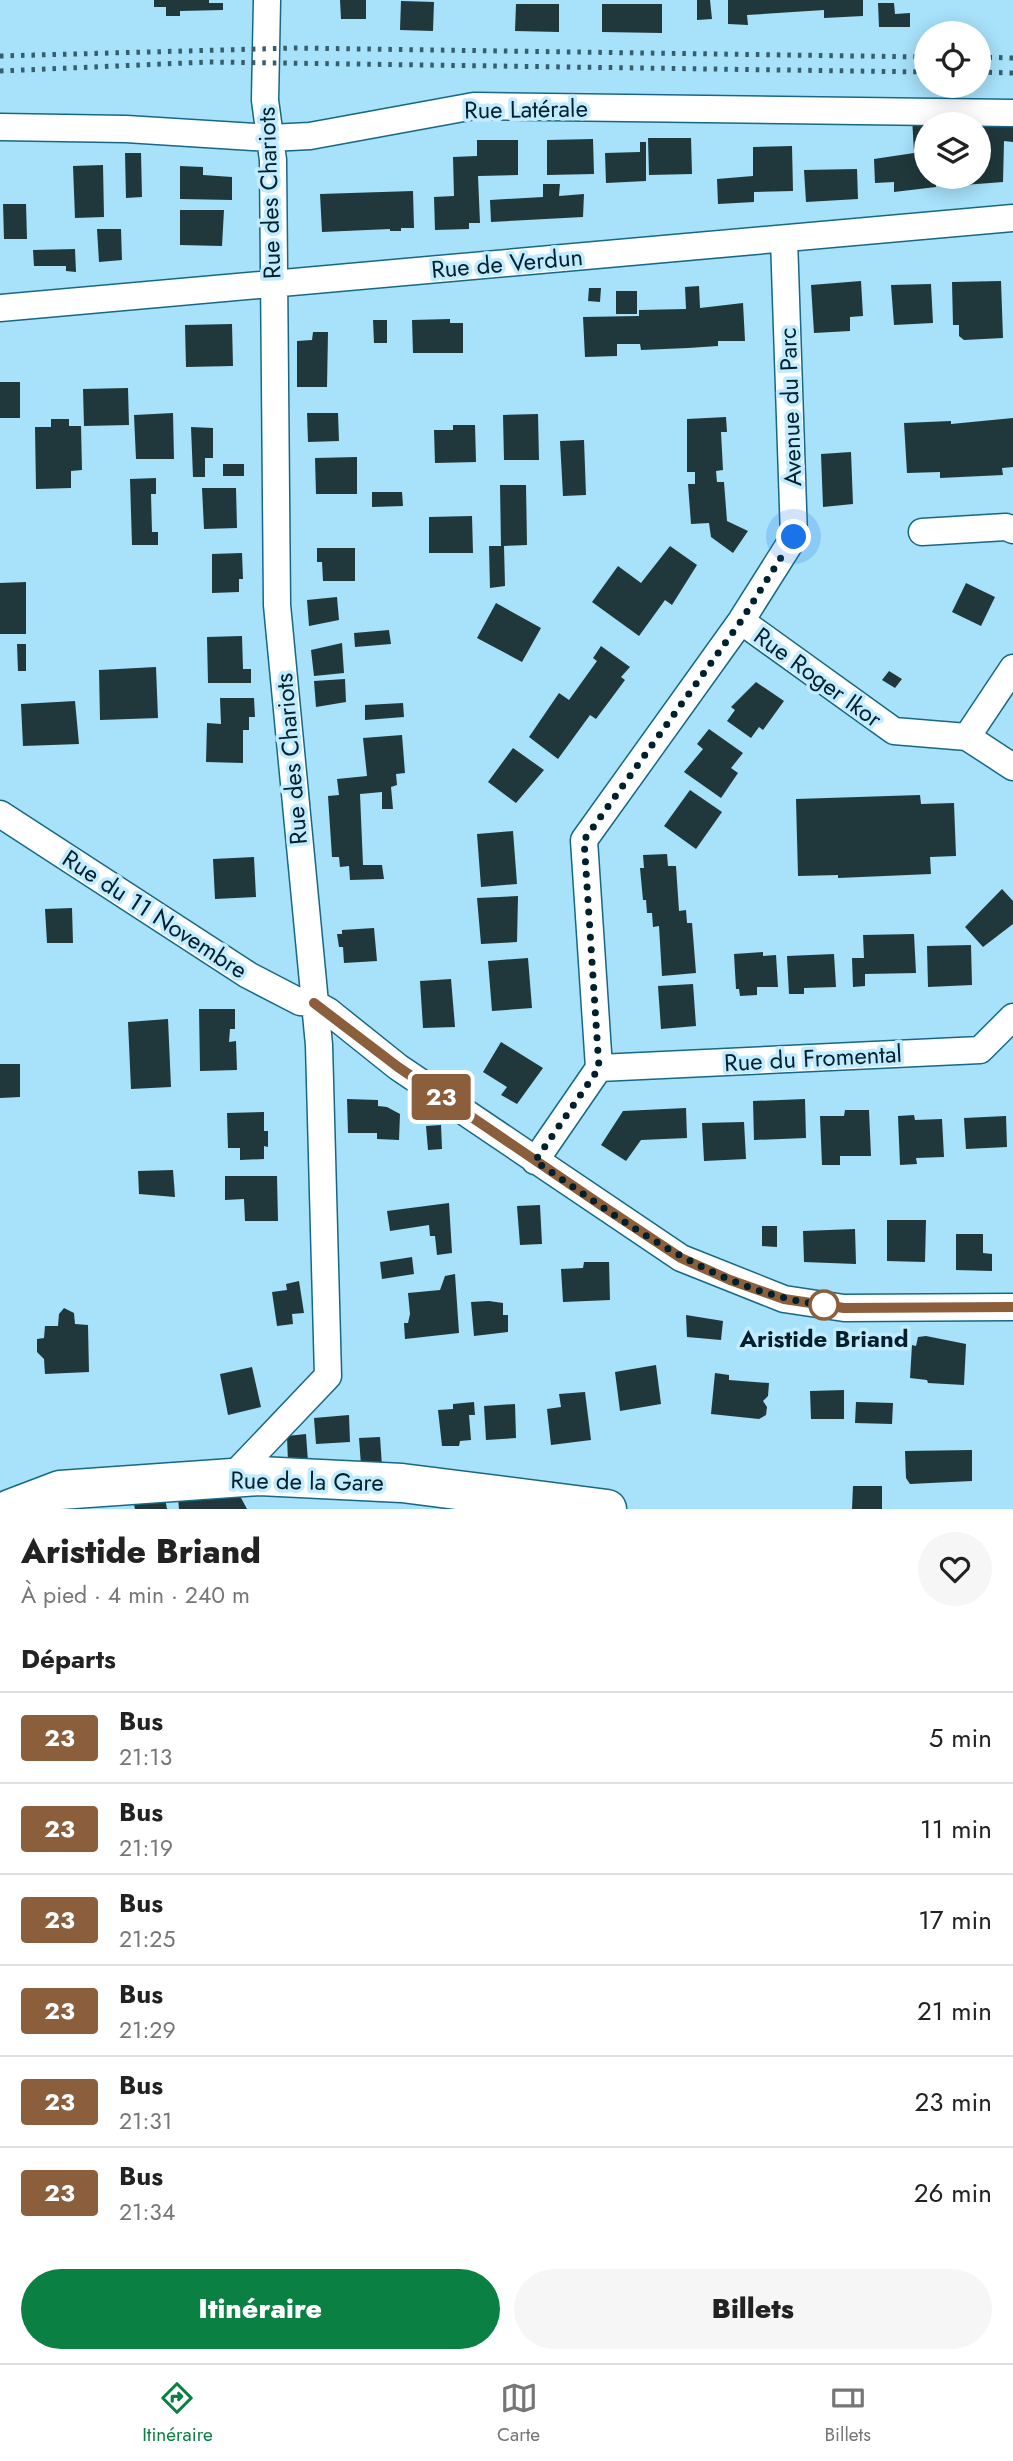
<!DOCTYPE html>
<html lang="fr">
<head>
<meta charset="utf-8">
<style>
	body { margin:0; font-family:Jost,sans-serif; background:#f6f6f6; color:#222; height:100vh; display:flex; flex-direction:column; font-size:26px; white-space:nowrap }
	* { box-sizing:border-box; margin:0 }
	p { font-size:23px; color:#767676 }
	.icon { flex:none; width:38px; height:38px; fill:none; stroke:currentColor; stroke-width:2; stroke-linecap:round; stroke-linejoin:round }
	.map { position:relative; height:1509px; overflow:hidden }
	.panel { display:flex; flex-direction:column; background:#fff; flex:1 }
	.panel>* { flex:none }
	.badge { padding:0 14px; border-radius:5px; font-size:24px; line-height:46px }
	.fabs { position:absolute; left:914px; top:21px; display:grid; gap:14px }
	.fabs a { display:grid; place-items:center; width:77px; height:77px; border-radius:50%; background:#fff; box-shadow:0 4px 18px #0003; font-size:35px }
	.you { position:absolute; width:35px; height:35px; margin:-18px; border:5px solid #fff; border-radius:50%; background:#1a73e8; box-shadow:0 0 0 10px #1a73e833 }
	.map>.badge { position:absolute; translate:-50% -50%; box-shadow:0 0 0 4px #fff }
	h2 { padding:0 21px; font-size:26px; line-height:63px }
	.round { display:grid; place-items:center; flex:none; width:74px; height:74px; border-radius:37px; background:#f6f6f6 }
	.summary { display:flex; align-items:center; justify-content:space-between; height:119px; padding:0 21px }
	h1 { font-size:33px; font-weight:800; line-height:52px }
	.primary-button { display:flex; gap:14px; margin-top:auto; padding:14px 21px }
	.primary-button a { flex:1; height:80px; border-radius:42px; background:#0b8043; color:#fff; font-size:28px; font-weight:800; line-height:80px; text-align:center }
	.primary-button a+a { background:#f6f6f6; color:#222 }
	ul { padding:0; list-style:none }
	li { display:flex; align-items:center; gap:21px; height:91px; padding:0 21px; border-top:2px solid #e0e0e0 }
	li div { flex:1 }
	li b { display:block; font-size:26px }
	li em { font-style:normal }
	li .badge { min-width:77px; font-weight:700; text-align:center }
	.tab-bar { display:flex; justify-content:space-around; align-items:center; height:98px; border-top:2px solid #e0e0e0; background:#fff; font-size:19px; color:#767676 }
	.tab-bar a { display:grid; justify-items:center; gap:4px }
	.tab-bar .active { color:#0b8043 }
	.map>svg:first-child { display:block }
</style>
</head>
<body>
<div class="map">
<svg width="1013" height="1509" viewBox="0 0 1013 1509">
	<rect width="100%" height="100%" fill="#a7e1fa"/>
	<path fill="#20383b" d="M154 0H209V3H223V10L180 11V16H166V7H154Z
		M340 0H366V19H341Z
		M697 0H710L712 19 697 20Z
		M728 0H863V16L824 18V10L747 15 748 25 728 24Z
		M401 1 434 2 433 31 400 30Z
		M878 3H894L895 14 910 13V27H879Z
		M516 4H559V32L515 31Z
		M602 4H662V33L602 32Z
		M912 117 1013 118V142L1004 141 1003 182 951 186 950 177H978V124H926V177H936V187L894 192V182L875 183 874 159 914 153Z
		M648 138H691L692 174 649 175Z
		M593 139 594 174 547 175V140Z
		M477 140H518V175L478 176 480 223H469V229L435 230 434 197 454 196 453 157 477 156Z
		M640 142H646V181L606 183 605 153 640 152Z
		M792 146 793 191 754 192V202L718 204 717 179 753 176V147Z
		M125 153H141L142 197 126 198Z
		M103 165 104 217 75 218 73 166Z
		M180 166 203 167V175L232 177V200L180 199Z
		M857 169 858 199 806 202 804 170Z
		M543 184H560L559 196 584 194 583 217 491 222 490 200 543 197Z
		M413 191 414 228H401V231H390V229L322 232 320 194Z
		M3 204H26L27 239H4Z
		M180 210H224L222 246 180 245Z
		M97 229H121L122 260 99 262Z
		M75 249 76 272 66 271V266H34L33 250Z
		M861 281 863 316 850 317V331L814 333 811 285Z
		M1001 281 1003 338 964 340 959 336V325H953L952 282Z
		M931 284 933 323 894 325 891 285Z
		M699 286 700 308 743 303 745 341H718V346L688 348 641 350 640 344H617V356L585 357 583 317 639 316V310L686 309 685 287Z
		M589 288H601L600 302 588 301Z
		M616 291H637V314H616Z
		M450 319V323H463V353H413L412 320Z
		M373 320H387V343H374Z
		M232 324 233 366 186 367 185 325Z
		M313 332H328L327 387H297V341L312 340Z
		M0 382H20V418H0Z
		M128 388 129 425 84 426 83 389Z
		M173 413 174 459H136L134 415Z
		M307 413H338L339 441 308 442Z
		M538 414 539 460H504L503 415Z
		M726 417 727 432H721L723 470 716 471 717 482H724L727 521 748 531 733 553 711 537 709 523 691 524 688 484H695V472H687V419Z
		M1013 418V467L1002 468 1003 475 940 478V472L907 473 904 423 951 421V424Z
		M51 419H69V426H81L82 470 71 471V488L36 489 35 427H51Z
		M453 425H475L476 462 435 463 434 430H453Z
		M191 427 213 428V458H205V477H193Z
		M584 440 586 495 563 496 560 441Z
		M851 452 853 504 823 507 821 454Z
		M357 457V494H316L315 458Z
		M223 464H244V476H223Z
		M156 478V494H151L152 532H158V545H132L130 479Z
		M500 485H526L527 545 504 546 505 586 490 588 489 546H501Z
		M202 488H236L237 528 204 529Z
		M372 492H402L403 506 372 507Z
		M472 516 473 553H429V517Z
		M670 546 697 565 672 605 665 600 639 636 592 602 618 566 641 583Z
		M317 548H355V581H323L322 562H317Z
		M242 553 243 579H239V592L212 593V554Z
		M26 582V634H0V583Z
		M966 583 995 597 981 626 952 612Z
		M337 597 339 620 309 626 307 600Z
		M496 603 541 628 522 662 477 638Z
		M389 630 391 644 355 647 354 633Z
		M242 636 243 669H251V683H208L207 637Z
		M342 643 344 673 314 676 311 650Z
		M17 644H26V671H18Z
		M601 646 630 667 621 677 625 680 596 719 590 715 558 759 529 737 559 693 569 700 597 661 593 658Z
		M156 667 158 718 100 720 99 670Z
		M889 671 902 679 895 688 882 680Z
		M345 679 346 702 316 707 314 681Z
		M756 682 784 701 763 730 759 727 751 738 727 721 735 710 731 707Z
		M220 698H254L255 717H249V730H243V763L206 762 207 723 221 724Z
		M75 701 79 744 23 746 21 704Z
		M403 703 404 717 365 720V705Z
		M709 729 743 753 731 768 738 773 721 798 684 772 703 749 697 744Z
		M402 735 405 773 396 774 397 785 391 787 393 809H382V792L360 794 363 865H382L384 879 350 880 349 866 340 867 339 857H332L328 796 339 795 337 779 367 776 363 738Z
		M513 748 544 770 516 803 488 782Z
		M690 790 722 812 696 849 664 826Z
		M920 795 921 804 954 803 956 856 930 857 931 874 838 878V875L798 876 796 799Z
		M513 831 517 884 481 887 477 834Z
		M667 854 668 866H676L679 911 686 910 687 923H692L696 973 662 976 659 926 653 927 652 913H647L646 900H643L640 868H644L643 855Z
		M254 857 256 897 215 899 213 859Z
		M1002 889 1013 901V924L983 947 965 927Z
		M518 896 517 942 481 944 477 898Z
		M72 908 73 943H47L45 909Z
		M374 928 377 961 344 963 343 947H339L337 934H342V930Z
		M914 934 916 973 865 974V986L853 987 852 958H864L863 935Z
		M971 945 972 985 928 987 927 946Z
		M763 952V956L776 955 778 987H757V995L740 996 739 989H736L734 954Z
		M834 954 836 987 804 988V994H789L787 956Z
		M528 958 532 1008 492 1011 488 961Z
		M451 979 455 1027 423 1028 420 981Z
		M693 984 696 1026 661 1029 658 986Z
		M199 1009H235V1029H230L229 1042 236 1041 237 1070 200 1071Z
		M168 1019 171 1087 131 1089 128 1022Z
		M501 1042 543 1068 517 1104 501 1095 507 1087 483 1072Z
		M0 1064H20V1097L0 1098Z
		M347 1099 378 1100V1106L387 1107 400 1114 399 1140 377 1139V1133H348Z
		M805 1099 806 1138 754 1140 753 1101Z
		M686 1108 687 1138 641 1140 626 1161 601 1145 623 1111Z
		M845 1110H869L871 1156H840V1165H822L820 1116H844Z
		M264 1112V1131H268V1147L264 1146V1159L240 1160V1148H228L227 1113Z
		M914 1115 915 1120 942 1119 944 1157 916 1158 917 1164 900 1165 898 1116Z
		M1006 1116 1007 1147 966 1149 964 1118Z
		M744 1122 746 1159 704 1161 702 1123Z
		M441 1125 442 1149 428 1150 426 1126Z
		M173 1170 175 1197 139 1194 138 1171Z
		M225 1176H277L278 1221H245L244 1199 225 1200Z
		M449 1203 452 1253 437 1255 435 1236H430L429 1225 390 1231 387 1211Z
		M540 1205 542 1244 520 1245 517 1206Z
		M887 1220H926L925 1262 887 1261Z
		M762 1226H777V1247L762 1246Z
		M855 1229 856 1264 804 1262 803 1231Z
		M956 1234H983V1253L992 1254V1271L956 1270Z
		M412 1257 414 1274 382 1279 380 1262Z
		M584 1262H609L610 1300 563 1302 561 1269 583 1268Z
		M455 1274 459 1333 405 1339 404 1323H408L410 1314 408 1293 440 1290 445 1276Z
		M299 1281 304 1313 292 1314 293 1324 277 1326 272 1292 287 1290 286 1284Z
		M489 1301 503 1303V1315H508V1332L474 1336 471 1302Z
		M64 1308 74 1313 75 1324 88 1325 89 1372 45 1374 44 1359 37 1352V1339L44 1338 45 1326H58L59 1314Z
		M686 1315 723 1321 721 1340 687 1337Z
		M926 1336 966 1344 964 1385 928 1383 927 1380 910 1378 912 1345 916 1346 918 1337Z
		M656 1365 661 1404 620 1411 615 1372Z
		M252 1367 261 1407 228 1415 220 1374Z
		M715 1373 729 1375V1380L769 1383 768 1396 763 1401 767 1407 766 1415 759 1419 711 1414Z
		M844 1390V1419H811L810 1391Z
		M585 1392 591 1440 551 1445 547 1409 561 1407 559 1394Z
		M474 1402 475 1415H469L471 1440 460 1441 459 1446H442L438 1410 453 1409V1404Z
		M856 1402 893 1403 892 1424 855 1423Z
		M515 1404 516 1438 486 1440 484 1406Z
		M349 1415 350 1442 316 1444 314 1418Z
		M306 1434 308 1462H288L287 1436Z
		M380 1437 382 1466 361 1465 359 1438Z
		M972 1450V1481L910 1484 906 1478 905 1451Z
		M853 1486H882V1509H852Z
		M239 1494 247 1509H179L178 1498Z
		M165 1498 167 1509H135L133 1500Z"/>
	<g fill="none" stroke-linecap="round" stroke-linejoin="round">
		<g stroke="#166885" stroke-width="29">
			<path id="street" d="M0 127 126 129 270 138 310 136 474 106 1013 113
				M0 308 1013 218
				M922 532 1006 527 1013 530
				M741 621 894 731 967 737 1013 767
				M967 737 1013 668
				M0 814 248 975 300 1002 314 1003 328 1011 398 1067 681 1258 784 1299 844 1308 1013 1307
				M599 1068 980 1050 1013 1017
				M535 1161 599 1068 584 840 741 621 794 537 784 239
				M230 1479 328 1376 319 1045 277 605 273 160 265 100 267 0"/>
		</g>
		<g stroke="#166885" stroke-width="41">
			<path id="secondary" d="M10 1509 60 1490 259 1476 402 1483 607 1509"/>
		</g>
		<use href="#street" stroke="#fff" stroke-width="26"/>
		<use href="#secondary" stroke="#fff" stroke-width="38"/>
		<path stroke="#355d6c" stroke-width="5" stroke-dasharray="3.5 7" stroke-linecap="butt" d="M0 56 295 48 926 57
			M978 57 1013 58
			M0 71 209 62 926 72
			M978 72 1013 73"/>
	</g>
	<g fill="none" stroke-linecap="round" stroke-linejoin="round">
		<g stroke="#fff" stroke-width="16">
			<path id="line" d="M314 1003 398 1067 601 1205 681 1258 730 1280 784 1299 844 1308 1013 1307"/>
		</g>
		<use href="#line" stroke="#8b5e3c" stroke-width="10"/>
		<path stroke="#00202b" stroke-width="7" stroke-dasharray="0 12.6" d="M794 537 741 621 584 840 599 1068 535 1161C626 1222 713 1292 824 1305"/>
	</g>
	<circle fill="#fff" stroke="#8b5e3c" stroke-width="3.5" cx="824" cy="1305" r="14"/>
	<g text-anchor="middle" dominant-baseline="central" stroke-width="7" stroke-linejoin="round" paint-order="stroke">
		<g font-size="24" fill="#00202b" stroke="#c1ecff">
			<text transform="translate(526 109) rotate(-1)">Rue Latérale</text>
			<text transform="translate(269 193) rotate(-92)">Rue des Chariots</text>
			<text transform="translate(507 263) rotate(-5)">Rue de Verdun</text>
			<text transform="translate(790 407) rotate(-92)">Avenue du Parc</text>
			<text transform="translate(818 677) rotate(36)">Rue Roger Ikor</text>
			<text transform="translate(291 759) rotate(-95)">Rue des Chariots</text>
			<text transform="translate(155 914) rotate(33)">Rue du 11 Novembre</text>
			<text transform="translate(813 1058) rotate(-3)">Rue du Fromental</text>
			<text transform="translate(307 1481) rotate(1)">Rue de la Gare</text>
		</g>
		<g font-size="24" font-weight="bold" fill="#00202b" stroke="#c1ecff">
			<text x="824" y="1338">Aristide Briand</text>
		</g>
	</g>
</svg>
<div class="fabs">
<a><svg class="icon" aria-label="locate" viewBox="0 0 24 24"><circle cx="12" cy="12" r="6"/><path d="M12 2v4M12 18v4M2 12h4M18 12h4"/></svg></a>
<a><svg class="icon" aria-label="layers" viewBox="0 0 24 24"><path d="M12 4l9 5-9 5-9-5zM3 14l9 5 9-5"/></svg></a>
</div>
<div class="you" style="left:794px;top:537px"></div>
<b class="badge" style="left:441px;top:1097px;background:#8b5e3c;color:#fff">23</b>
</div>
<section class="panel">
<div class="summary"><div><h1>Aristide Briand</h1><p>À pied · 4 min · 240 m</p></div><a class="round"><svg class="icon" aria-label="heart" viewBox="0 0 24 24"><path d="M12 20l-8-8c-3-5 5-10 8-4 3-6 11-1 8 4z"/></svg></a></div>
<h2>Départs</h2>
<ul>
<li><span class="badge" style="background:#8b5e3c;color:#fff">23</span><div><b>Bus</b><p>21:13</p></div><em>5 min</em></li>
<li><span class="badge" style="background:#8b5e3c;color:#fff">23</span><div><b>Bus</b><p>21:19</p></div><em>11 min</em></li>
<li><span class="badge" style="background:#8b5e3c;color:#fff">23</span><div><b>Bus</b><p>21:25</p></div><em>17 min</em></li>
<li><span class="badge" style="background:#8b5e3c;color:#fff">23</span><div><b>Bus</b><p>21:29</p></div><em>21 min</em></li>
<li><span class="badge" style="background:#8b5e3c;color:#fff">23</span><div><b>Bus</b><p>21:31</p></div><em>23 min</em></li>
<li><span class="badge" style="background:#8b5e3c;color:#fff">23</span><div><b>Bus</b><p>21:34</p></div><em>26 min</em></li>
</ul>
<div class="primary-button"><a>Itinéraire</a><a>Billets</a></div>
</section>
<nav class="tab-bar">
<a class="active"><svg class="icon" aria-label="directions" viewBox="0 0 24 24"><path d="M12 3l9 9-9 9-9-9zM9 14v-3h6M13 9l2 2-2 2"/></svg>Itinéraire</a>
<a><svg class="icon" aria-label="map" viewBox="0 0 24 24"><path d="M3 6l6-2 6 2 6-2v14l-6 2-6-2-6 2zM9 4v14M15 6v14"/></svg>Carte</a>
<a><svg class="icon" aria-label="tickets" viewBox="0 0 24 24"><path d="M3 7h18v10H3zM15 7v10"/></svg>Billets</a>
</nav>
</body>
</html>
